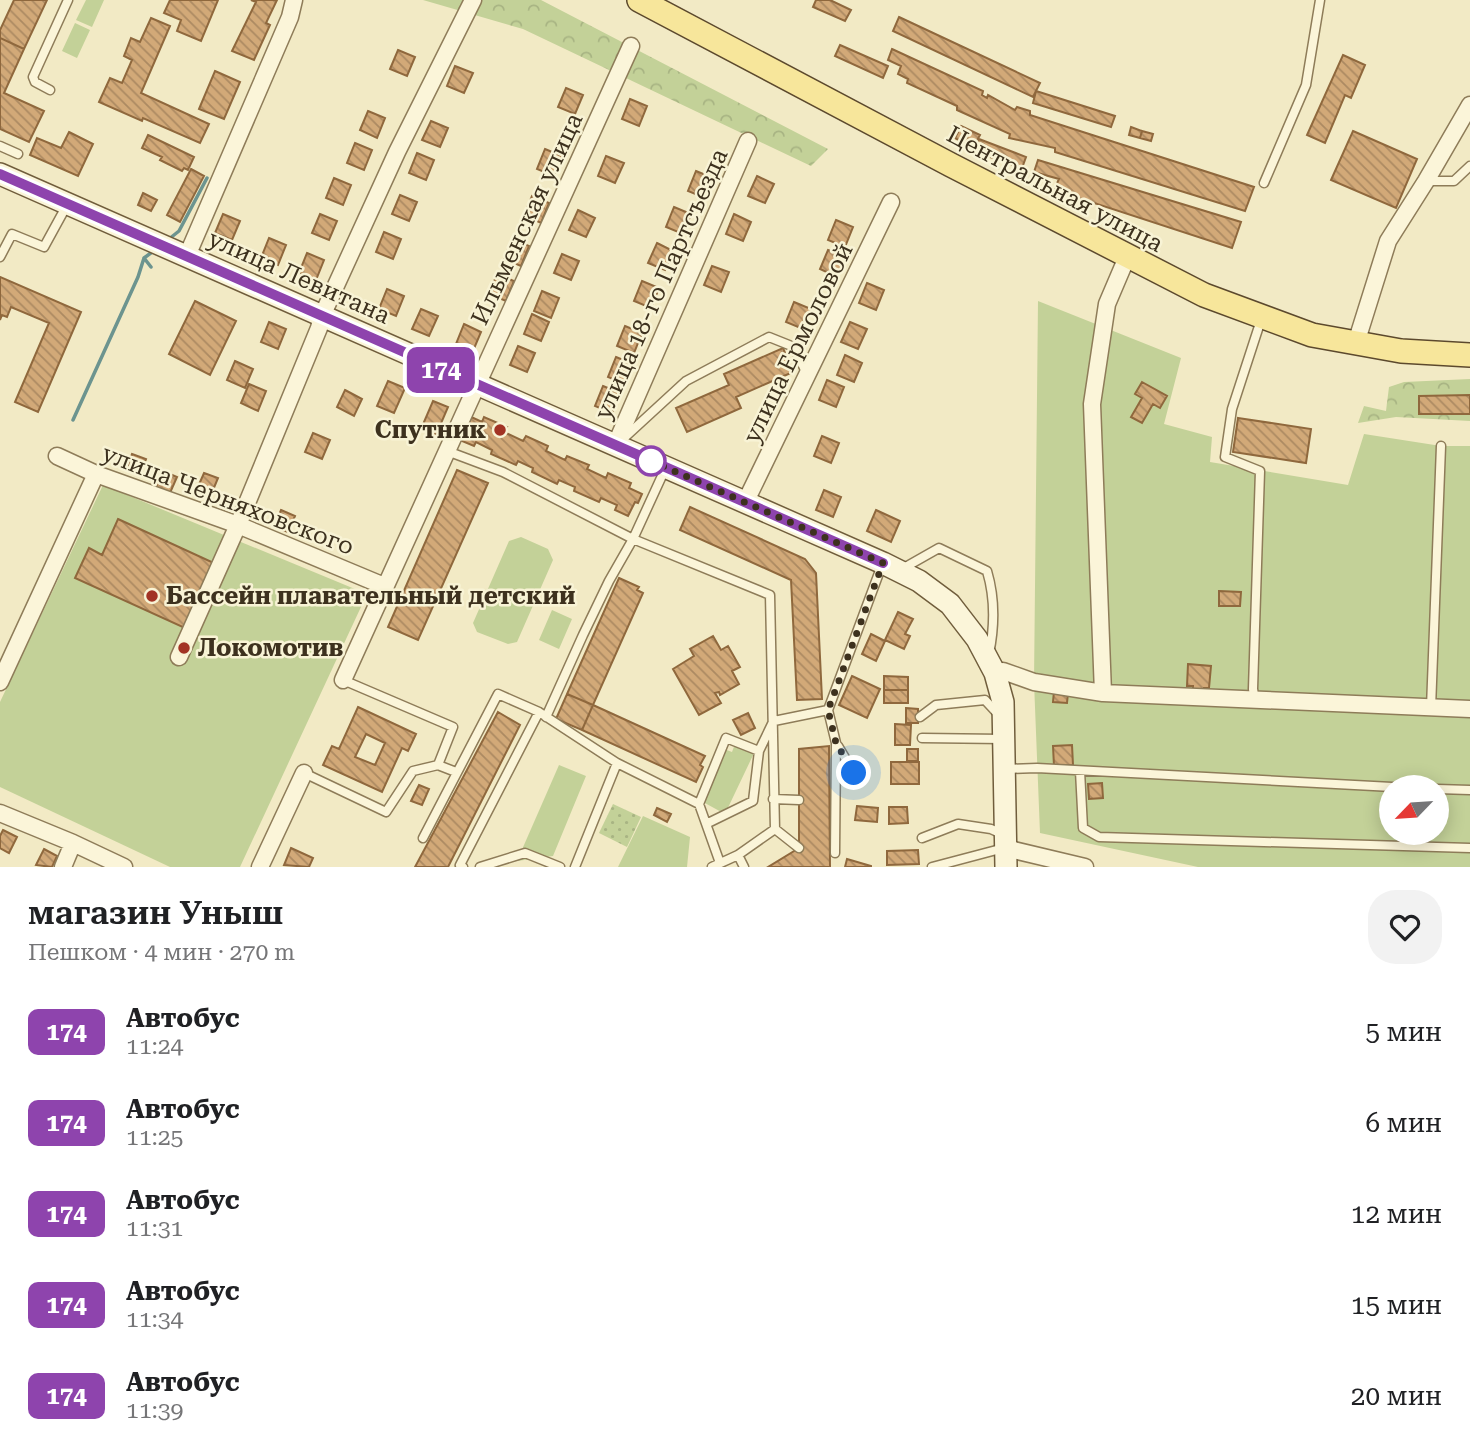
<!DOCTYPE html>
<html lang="ru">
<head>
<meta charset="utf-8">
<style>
	body { margin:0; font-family:"Roboto Serif",serif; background:#f2f2f2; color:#202124; height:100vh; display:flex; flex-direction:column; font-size:26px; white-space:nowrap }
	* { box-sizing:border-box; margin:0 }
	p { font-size:23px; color:#757577 }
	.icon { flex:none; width:38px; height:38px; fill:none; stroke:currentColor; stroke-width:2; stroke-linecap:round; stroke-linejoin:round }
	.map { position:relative; height:867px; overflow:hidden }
	.sheet { display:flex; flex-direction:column; background:#fff; flex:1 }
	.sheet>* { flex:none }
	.badge { padding:0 14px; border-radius:10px; font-size:24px; line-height:46px }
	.needle { width:46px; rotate:245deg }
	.fabs { position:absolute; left:1379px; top:775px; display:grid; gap:14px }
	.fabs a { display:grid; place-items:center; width:70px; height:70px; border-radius:50%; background:#fff; box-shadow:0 4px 18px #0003; font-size:35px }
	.you { position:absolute; width:35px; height:35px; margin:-18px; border:5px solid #fff; border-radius:50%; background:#1a73e8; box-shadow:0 0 0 10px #1a73e833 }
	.map>.badge { position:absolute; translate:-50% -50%; box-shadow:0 0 0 4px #fff }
	.round { display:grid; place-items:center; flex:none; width:74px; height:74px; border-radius:28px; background:#f2f2f2 }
	.summary { display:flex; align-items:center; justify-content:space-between; height:119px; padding:0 28px }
	h1 { font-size:33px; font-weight:600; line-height:52px }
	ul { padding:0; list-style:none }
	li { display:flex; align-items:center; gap:21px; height:91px; padding:0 28px }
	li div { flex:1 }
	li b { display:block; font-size:26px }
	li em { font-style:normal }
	li .badge { min-width:77px; font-weight:700; text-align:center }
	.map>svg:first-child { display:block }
</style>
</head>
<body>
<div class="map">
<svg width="1470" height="867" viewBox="0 0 1470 867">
	<defs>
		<pattern id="grass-dots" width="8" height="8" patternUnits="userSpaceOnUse" patternTransform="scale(1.75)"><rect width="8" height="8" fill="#c3d198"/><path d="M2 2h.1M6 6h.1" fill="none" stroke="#a8b483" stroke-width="1.8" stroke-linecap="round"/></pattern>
		<pattern id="forest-crowns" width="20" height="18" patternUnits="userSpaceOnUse" patternTransform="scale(1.75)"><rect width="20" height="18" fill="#c3d198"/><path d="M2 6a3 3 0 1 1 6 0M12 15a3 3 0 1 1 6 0" fill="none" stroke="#a8b483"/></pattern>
		<pattern id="building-back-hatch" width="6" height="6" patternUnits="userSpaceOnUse" patternTransform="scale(1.75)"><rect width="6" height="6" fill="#d2a978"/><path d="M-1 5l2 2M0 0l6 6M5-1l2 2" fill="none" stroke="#ac8a62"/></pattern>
	</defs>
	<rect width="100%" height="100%" fill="#f2eac5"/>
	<path fill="url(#grass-dots)" d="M613 804 641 817 627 847 599 833Z"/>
	<path fill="url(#forest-crowns)" d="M423 0H541L828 149 811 166 523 29Z
		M1470 379V421L1396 417 1358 423 1364 406 1386 411 1389 387 1404 382Z"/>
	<path fill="#c3d198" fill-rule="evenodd" d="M86 0H104L92 27 76 20Z
		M75 23 90 30 77 58 62 51Z
		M1038 301 1181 358 1164 424 1212 437 1210 462 1348 485 1364 434 1441 446H1470V867H1198L1040 833 1034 682ZM1391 788H1437V833H1391Z
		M103 485 367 594 240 867H170L0 787V702Z
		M521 537 548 549 553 560 517 642 508 644 477 632 473 623 509 541Z
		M552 610 572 619 559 649 539 640Z
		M735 744 755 751 725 814 703 802 724 749 732 752Z
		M559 765 586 776 553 856 517 861Z
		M643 816 690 837 687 867H618Z"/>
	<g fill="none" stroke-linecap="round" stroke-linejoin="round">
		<path stroke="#6c948f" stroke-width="3.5" d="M169 239 179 231 207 178
			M144 258 151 267
			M73 420 138 277 144 258 155 250"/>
	</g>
	<path fill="url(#building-back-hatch)" stroke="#8f683d" stroke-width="2" fill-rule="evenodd" d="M14 0H47L24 49 0 38V30Z
		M170 0H218L201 41 177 31 181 20 164 13Z
		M251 0H277L266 23 270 25 254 60 232 51 256 2Z
		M816 0H830L851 10 845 21 813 7Z
		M899 17 1040 83 1033 97 893 31Z
		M151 18 170 26 141 93 209 124 200 143 143 118 142 121 99 102 110 78 122 83 132 60 124 56 131 38 140 42Z
		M0 38 24 49 4 93 44 111 29 142 0 129Z
		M840 45 888 66 883 78 835 56Z
		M892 49 983 91 982 95 987 98 988 95 1015 110 1017 107 1030 111V115L1254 187 1245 211 1055 152V148L1009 138 1010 134 957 110V106L907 83 908 79 898 74 901 66 888 60Z
		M398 50 415 57 407 76 390 69Z
		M1343 55 1365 65 1351 98 1345 95 1325 143 1307 135Z
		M455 66 473 73 464 93 447 86Z
		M215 71 240 82 224 119 199 109Z
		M566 88 583 95 575 114 558 107Z
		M1036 91 1115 116 1111 127 1033 103Z
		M630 99 647 106 639 126 622 119Z
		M368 111 385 118 377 138 360 130Z
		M431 121 448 128 440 147 422 140Z
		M961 126 980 135 973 148 955 138Z
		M1131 127 1142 131 1140 138 1129 135Z
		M1142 131 1153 134 1151 141 1140 138Z
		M1353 131 1417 159 1396 208 1331 180Z
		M69 132 93 144 78 176 30 155 37 138 61 148Z
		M148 135 194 157 188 170 184 168 182 171 160 160 162 157 142 148Z
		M979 139 1026 157 1022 168 981 154 982 152 975 149Z
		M355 143 372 150 364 170 347 163Z
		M545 149 562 156 554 176 537 169Z
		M417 153 434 160 426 180 409 173Z
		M606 156 624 163 615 183 598 176Z
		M1038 160 1241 222 1232 248 1054 190 1059 179 1034 172Z
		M191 169 204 176 180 222 167 215Z
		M696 171 713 178 705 198 688 191Z
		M757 176 774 184 765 203 748 196Z
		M334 178 351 185 343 205 326 198Z
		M143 193 157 200 151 211 138 205Z
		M400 195 417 202 409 221 392 214Z
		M532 196 549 203 541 223 524 215Z
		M674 207 691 214 683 234 666 227Z
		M578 210 595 218 586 237 569 230Z
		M223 214 240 221 232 240 215 233Z
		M320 214 337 221 329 240 312 233Z
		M734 214 751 222 743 241 726 234Z
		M836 220 853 227 845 247 828 240Z
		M384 232 401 239 393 259 376 252Z
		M269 238 286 245 278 265 261 258Z
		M512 239 529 246 521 266 504 259Z
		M657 243 673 251 665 270 648 263Z
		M828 250 845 257 837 277 820 269Z
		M307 253 324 260 316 280 299 273Z
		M562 254 579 261 571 280 554 273Z
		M712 266 729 272 721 292 704 285Z
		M497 274 514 281 506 301 489 294Z
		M0 277 81 312 38 412 15 402 49 323 11 307 7 317 2 315 0 320Z
		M642 281 659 288 651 308 634 301Z
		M867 283 884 290 876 310 859 303Z
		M387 289 404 296 396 316 379 309Z
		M542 291 559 298 551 318 534 311Z
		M195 301 236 321 210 375 169 354Z
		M794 302 811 309 803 329 786 322Z
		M421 309 438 316 429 336 412 329Z
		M532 314 549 322 541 341 524 334Z
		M269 322 286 329 278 349 261 342Z
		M850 322 867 329 858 349 841 342Z
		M464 324 481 332 473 351 456 344Z
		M625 326 642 333 634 353 617 346Z
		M518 346 535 353 527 372 510 365Z
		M783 348 793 372 736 397 741 408 687 432 676 408 729 385 724 374Z
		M845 355 862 363 854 382 837 375Z
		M616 357 633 364 625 384 608 377Z
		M235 361 253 369 245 388 227 380Z
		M827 380 844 387 836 407 819 400Z
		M388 381 405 388 394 413 377 406Z
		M1142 382 1167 396 1160 408 1153 404 1142 423 1131 417 1142 398 1135 394Z
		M249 384 266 391 258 411 241 403Z
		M603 386 620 393 612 413 595 406Z
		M345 390 362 399 354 416 337 407Z
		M1470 395V414H1419V396Z
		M433 401 448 407 436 435 421 429Z
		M469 416 482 422 484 417 507 427 504 432 523 441 526 436 548 446 546 451 565 460 567 456 589 465 587 469 606 478 608 473 631 483 629 488 642 494 638 503 635 502 628 516 615 510 617 505 601 498 599 502 574 491 575 487 559 480 557 484 532 472 533 468 518 461 516 465 491 454 492 450 476 442 474 446 462 441 468 427 465 425Z
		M1238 418 1311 429 1306 463 1233 452Z
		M313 433 330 440 322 459 305 452Z
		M822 436 839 443 831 463 814 456Z
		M132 454 146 459 140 475 126 470Z
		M457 470 488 483 418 640 388 627Z
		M163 471 177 477 170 493 156 487Z
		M204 473 218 478 211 495 197 489Z
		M824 490 841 497 833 517 816 510Z
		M690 507 805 559 816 573 822 699 797 700 791 580 680 530Z
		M281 510 295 516 288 532 274 527Z
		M876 510 900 521 891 542 867 531Z
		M118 519 216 564 187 629 75 578 89 548 102 555Z
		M619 578 639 587 637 590 643 593 593 705 567 694Z
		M1219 591 1241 592 1240 606H1219Z
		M898 612 913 619 905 634 910 636 904 649 885 640Z
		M871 634 885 641 876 661 862 654Z
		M713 636 721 650 728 646 740 667 732 671 739 684 720 695 719 692 715 693 721 703 699 715 673 669 694 656 690 649Z
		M1188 664 1211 666 1209 688H1204L1203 695 1193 694V686H1187Z
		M852 676 880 689 867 718 839 705Z
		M884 676 908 677V690H884Z
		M884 690H908V703H884Z
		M1054 691 1068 693 1067 703 1053 702Z
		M567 694 593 705 582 730 556 719Z
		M593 705 705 756 700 765 703 767 696 782 582 730Z
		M358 707 416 734 408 751 402 748 382 792 323 765 332 746 339 749ZM366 734 385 743 375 765 355 757Z
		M906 708 918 709V723H906Z
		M498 712 520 725 448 867H415Z
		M748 713 755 728 741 735 733 720Z
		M895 724 911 725 910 745H895Z
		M1072 745 1073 765 1054 766 1053 746Z
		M829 746 830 867H768L799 848V749Z
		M907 749H918V761H907Z
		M891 762H919V784H891Z
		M1102 783 1103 798 1089 799 1088 784Z
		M419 785 429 789 422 805 411 801Z
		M857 806 878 808 877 822 855 820Z
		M889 807H907L908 823 889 824Z
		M657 808 671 814 667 822 654 815Z
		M3 830 17 837 9 853 0 848V836Z
		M291 848 313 858 309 867 284 865Z
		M44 849 57 856 52 867 36 865Z
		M918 850 919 864 887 865V851Z
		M847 859 871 866V867H845Z"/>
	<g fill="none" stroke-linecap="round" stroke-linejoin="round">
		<g stroke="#8e7c59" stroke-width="11">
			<path id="lane" d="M50 90 35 82 33 77 68 0
				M0 146 18 154
				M1426 181H1454L1470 166
				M1264 183 1306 85 1320 0
				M0 257 12 234 44 247 67 205
				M624 438 686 381 769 337 794 347 807 374
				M447 451 503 472 633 539 770 595 775 829 738 855 712 867
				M902 569 939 548 987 571C995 598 995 625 989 654
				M343 680 453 727 438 765 456 772
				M1255 701 1253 689 1260 471 1225 457 1232 409 1261 320
				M1431 708 1441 446
				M828 710 836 743 835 853
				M546 717 583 635 609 581 633 539 666 467
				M920 717 936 705 985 700 998 714
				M774 721 828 710 882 565
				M922 738 1003 739
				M838 746 854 773
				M1006 769 1037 768 1411 788
				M1080 771 1083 828 1099 837 1470 848
				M304 773 386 812 413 771 438 765
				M1437 789 1470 790
				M773 799 799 800
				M699 804 726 738 759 751
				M708 823 753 801 759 751 772 724
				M775 829 799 848
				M423 838 498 694 539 712 617 763 699 804 720 863
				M922 838 958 824 991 829 1002 834
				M738 855 744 867
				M463 867 460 865 539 712
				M480 867 525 853 560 867
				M575 867 617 763
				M932 867 1004 848"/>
		</g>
		<g stroke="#8e7c59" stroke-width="19">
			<path id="street" d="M187 256 290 17 294 0
				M1356 343 1388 241 1426 181 1470 105
				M615 446 748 141
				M57 456 96 474 238 525 384 586
				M745 503 891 202
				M179 657 238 525 319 328 322 316 397 152 473 0
				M995 673 1003 671 1034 682 1103 693 1470 709
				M343 680 631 46
				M0 682 96 474
				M1103 693 1092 404 1107 304 1127 257
				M0 813 73 843 124 867
				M1005 848 1085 867
				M63 867 73 843
				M260 867 304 773"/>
		</g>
		<g stroke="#705d3c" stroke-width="24">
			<path id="secondary" d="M0 174 883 563 919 581 950 604 977 639 995 673 1003 702 1006 867"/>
		</g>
		<g stroke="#5c492d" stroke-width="26">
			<path id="primary" d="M639 0 951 165 1204 295 1312 335 1401 351 1470 355"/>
		</g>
		<use href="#lane" stroke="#fbf5d9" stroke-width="8"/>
		<use href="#street" stroke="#fbf5d9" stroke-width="16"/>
		<use href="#secondary" stroke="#fbf5d9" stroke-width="21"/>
		<use href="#primary" stroke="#f7e69b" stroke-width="23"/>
	</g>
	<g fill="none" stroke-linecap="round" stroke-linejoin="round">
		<g stroke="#fff" stroke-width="16">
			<path id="line" d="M0 174 883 563"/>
		</g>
		<use href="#line" stroke="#8e44ad" stroke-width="10"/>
		<path stroke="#3d311e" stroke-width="7" stroke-dasharray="0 12.6" d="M651 461 640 456 883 563 828 710 836 743 854 773"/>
	</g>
	<g fill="#a23324" stroke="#f8f3d5" stroke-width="2.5">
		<circle cx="500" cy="430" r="7"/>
		<circle cx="152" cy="596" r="7"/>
		<circle cx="184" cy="648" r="7"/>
	</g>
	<circle fill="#fff" stroke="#8e44ad" stroke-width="3.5" cx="651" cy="461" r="14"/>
	<g text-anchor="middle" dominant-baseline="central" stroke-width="5" stroke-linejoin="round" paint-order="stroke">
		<g font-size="24" fill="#3d311e" stroke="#f8f3d5">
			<text transform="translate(1055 189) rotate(28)">Центральная улица</text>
			<text transform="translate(527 219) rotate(-65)">Ильменская улица</text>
			<text transform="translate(299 277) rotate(24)">улица Левитана</text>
			<text transform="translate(661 284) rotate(-66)">улица 18-го Партсъезда</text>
			<text transform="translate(798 343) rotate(-64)">улица Ермоловой</text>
			<text transform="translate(228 500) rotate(21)">улица Черняховского</text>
		</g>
		<g font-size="24" font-weight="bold" fill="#3d311e" stroke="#f8f3d5" text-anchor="start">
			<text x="486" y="430" text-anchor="end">Спутник</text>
			<text x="166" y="596">Бассейн плавательный детский</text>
			<text x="198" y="648">Локомотив</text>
		</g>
	</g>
</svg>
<div class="fabs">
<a><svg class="needle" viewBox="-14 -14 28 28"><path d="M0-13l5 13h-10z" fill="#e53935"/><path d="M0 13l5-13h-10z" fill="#757577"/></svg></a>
</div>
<div class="you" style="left:854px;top:773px"></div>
<b class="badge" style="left:441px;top:370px;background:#8e44ad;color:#fff">174</b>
</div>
<section class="sheet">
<div class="summary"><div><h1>магазин Уныш</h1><p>Пешком · 4 мин · 270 m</p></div><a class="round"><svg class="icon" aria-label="heart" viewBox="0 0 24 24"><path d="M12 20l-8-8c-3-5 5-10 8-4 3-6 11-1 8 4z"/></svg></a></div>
<ul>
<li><span class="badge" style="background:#8e44ad;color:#fff">174</span><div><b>Автобус</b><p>11:24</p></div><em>5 мин</em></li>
<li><span class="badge" style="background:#8e44ad;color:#fff">174</span><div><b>Автобус</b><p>11:25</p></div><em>6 мин</em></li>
<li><span class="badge" style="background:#8e44ad;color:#fff">174</span><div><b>Автобус</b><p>11:31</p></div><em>12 мин</em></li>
<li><span class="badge" style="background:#8e44ad;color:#fff">174</span><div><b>Автобус</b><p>11:34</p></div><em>15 мин</em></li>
<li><span class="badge" style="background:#8e44ad;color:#fff">174</span><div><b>Автобус</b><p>11:39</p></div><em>20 мин</em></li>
</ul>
</section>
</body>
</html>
